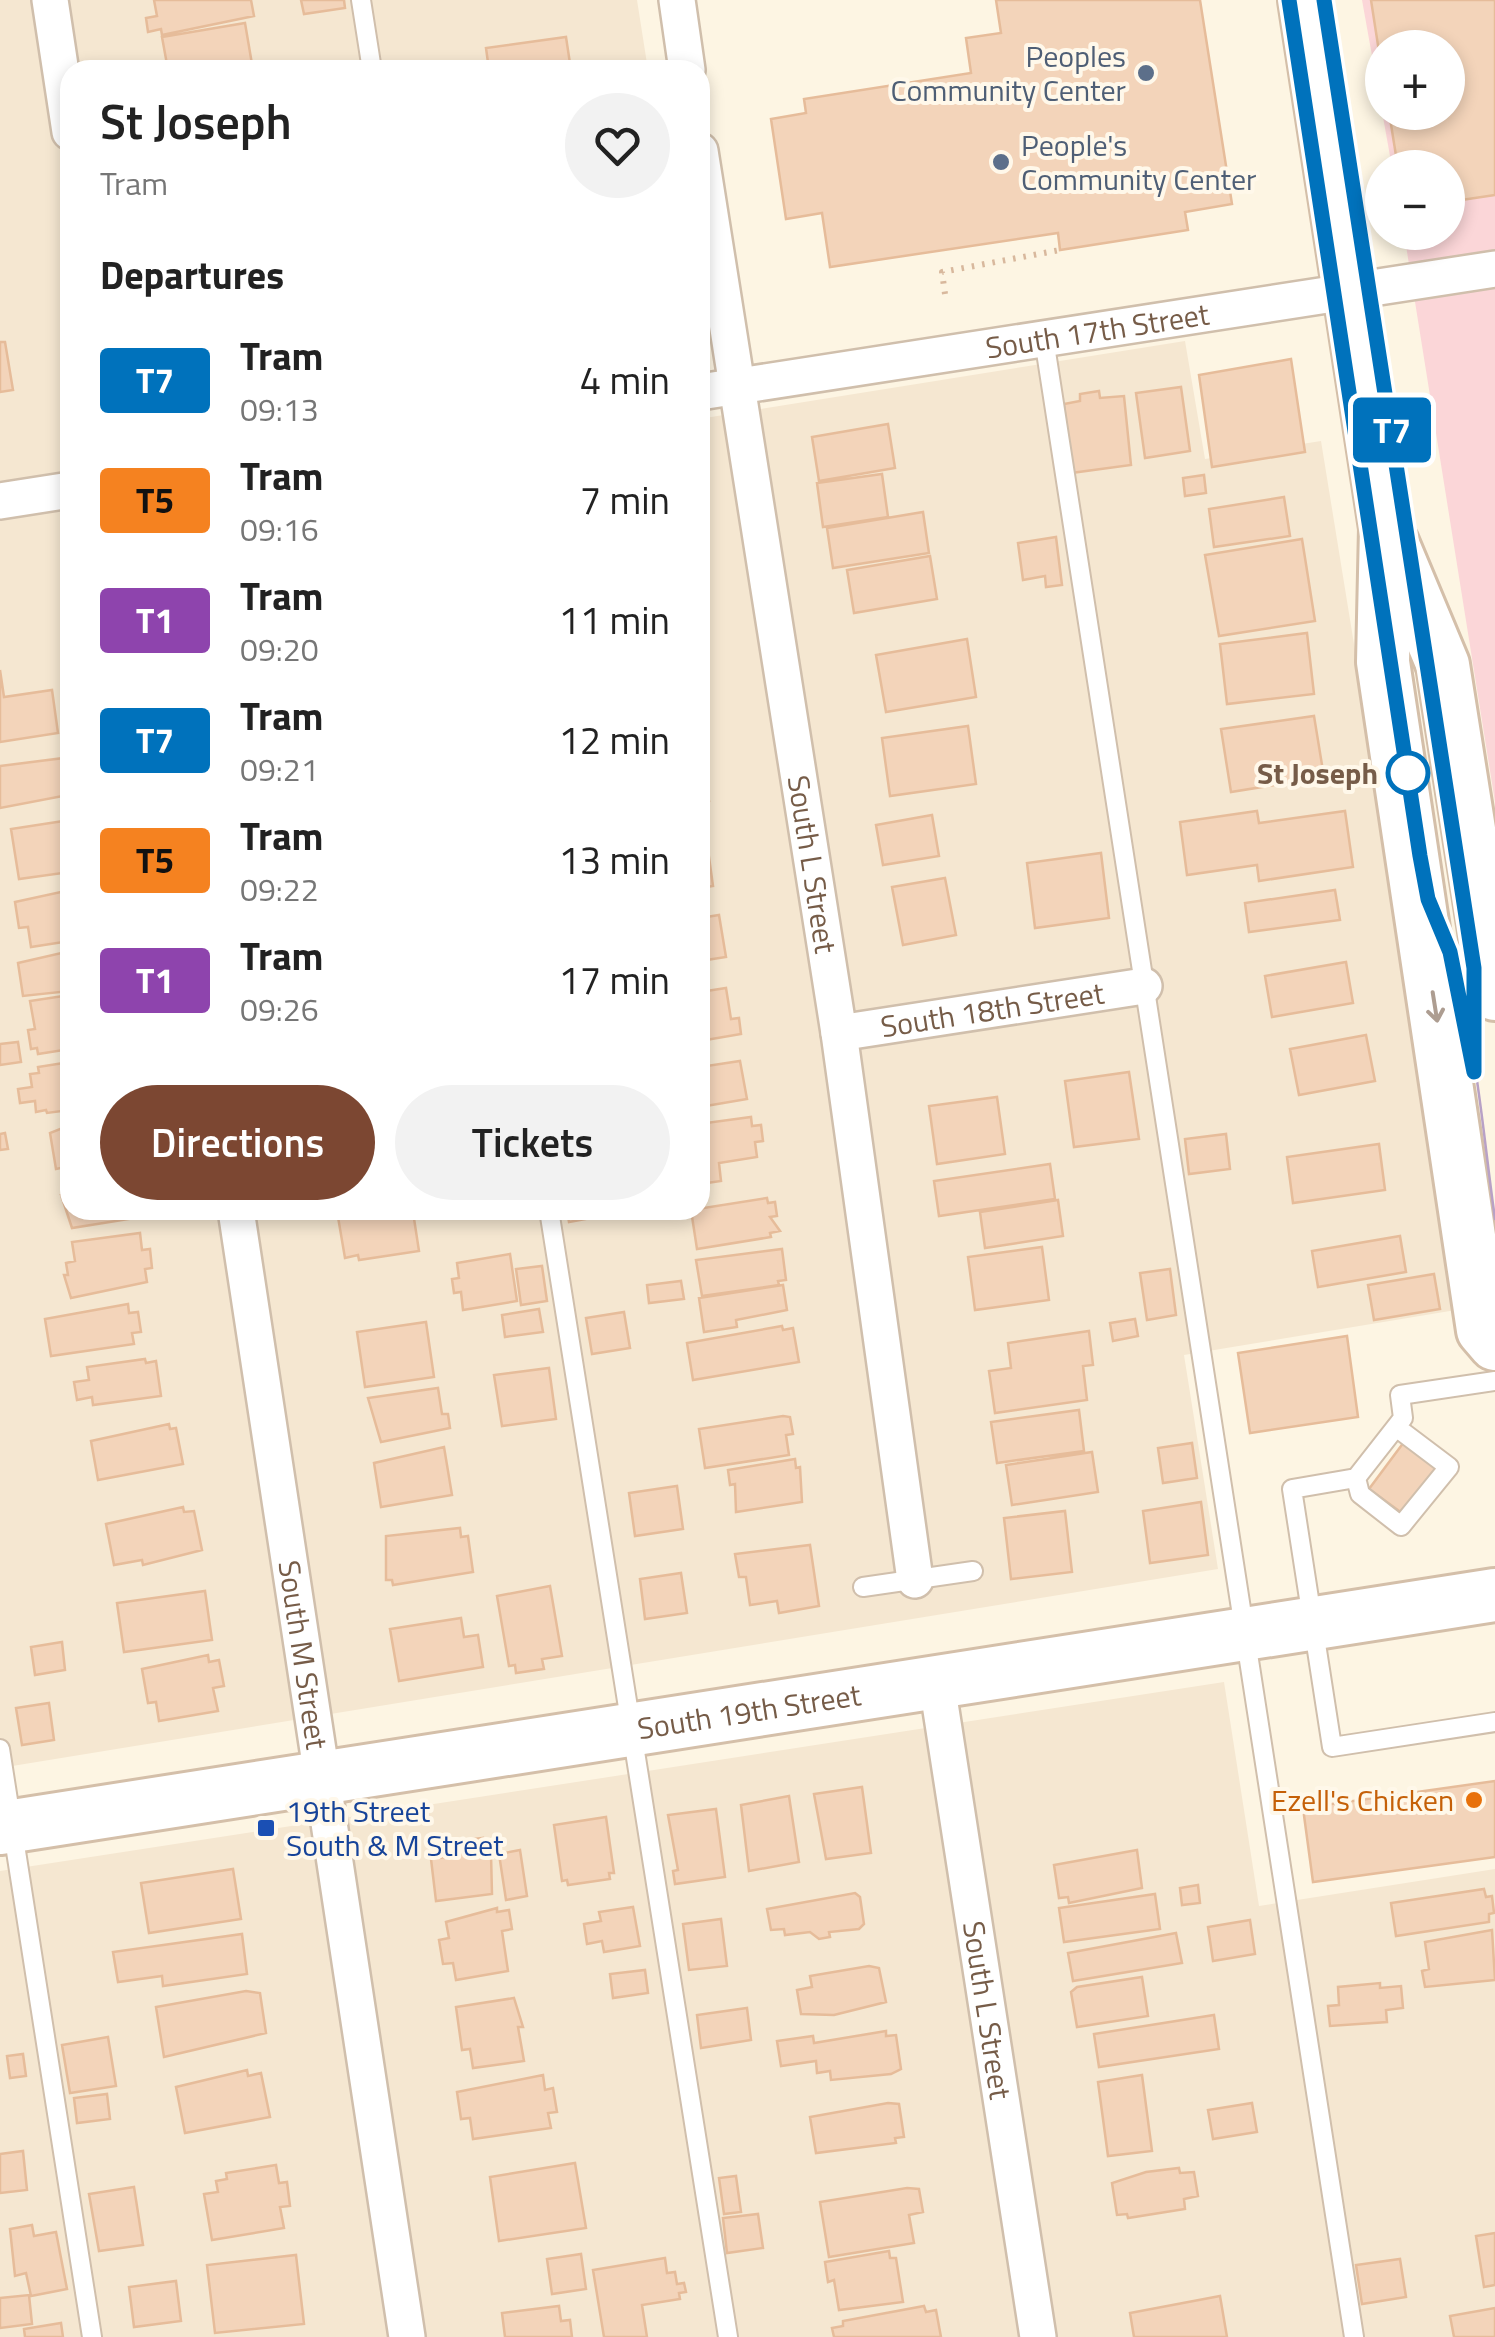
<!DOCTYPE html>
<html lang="en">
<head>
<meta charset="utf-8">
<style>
	body { margin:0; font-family:"Titillium Web",sans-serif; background:#f2f2f2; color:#222; height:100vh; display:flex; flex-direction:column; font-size:38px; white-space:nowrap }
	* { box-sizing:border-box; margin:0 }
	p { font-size:32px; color:#767676 }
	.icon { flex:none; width:55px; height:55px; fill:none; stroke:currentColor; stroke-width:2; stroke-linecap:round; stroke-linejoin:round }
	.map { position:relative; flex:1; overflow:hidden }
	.sheet { position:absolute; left:60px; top:60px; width:650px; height:1160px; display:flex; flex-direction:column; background:#fff; border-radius:30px; box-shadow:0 5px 15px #0003 }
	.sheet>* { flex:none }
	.badge { padding:0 20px; border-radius:8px; font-size:35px; line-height:65px }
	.fabs { position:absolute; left:1365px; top:30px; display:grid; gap:20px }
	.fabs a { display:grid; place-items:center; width:100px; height:100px; border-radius:50%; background:#fff; box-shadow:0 5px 15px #0003; font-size:50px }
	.map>.badge { position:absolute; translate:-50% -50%; box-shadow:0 0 0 5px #fff }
	h2 { padding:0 40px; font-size:38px; line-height:90px }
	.round { display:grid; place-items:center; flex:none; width:105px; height:105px; border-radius:52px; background:#f2f2f2 }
	.overview { display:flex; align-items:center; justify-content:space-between; height:170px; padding:0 40px }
	h1 { font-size:48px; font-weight:600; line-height:75px }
	.primary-button { display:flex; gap:20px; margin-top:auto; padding:20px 40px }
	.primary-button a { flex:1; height:115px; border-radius:60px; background:#7c4732; color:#fff; font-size:40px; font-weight:600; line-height:115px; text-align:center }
	.primary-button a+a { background:#f2f2f2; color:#222 }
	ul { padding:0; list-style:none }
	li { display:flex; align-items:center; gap:30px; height:120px; padding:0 40px }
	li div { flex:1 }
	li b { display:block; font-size:38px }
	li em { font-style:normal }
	li .badge { min-width:110px; font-weight:700; text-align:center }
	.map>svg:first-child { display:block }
</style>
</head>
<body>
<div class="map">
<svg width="1495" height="2337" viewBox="0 0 1495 2337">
	<rect width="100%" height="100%" fill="#fdf5e3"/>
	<path fill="#f5e7d1" d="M0 0H637L648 70H70V1210H700V391L705 418 1185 341 1205 459 1321 441 1462 1309 1184 1355 1218 1569 0 1768Z
		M1224 1682 1259 1906 1495 1869V2337H0V1871Z"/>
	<path fill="#fbd6d8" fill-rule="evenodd" d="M1362 0H1495V802L1404 233 1448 232V168L1392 167ZM1382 48H1448V112H1382Z"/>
	<path fill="#f3d4ba" stroke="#e6bc9a" stroke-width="2.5" d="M154 0H251L254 16 162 35 161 29 148 32 146 18 157 16Z
		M301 0H344L345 8 304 14Z
		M996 0H1200L1232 204 1185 212 1188 230 1060 250 1058 233 830 267 822 213 786 219 771 119 806 113 804 99 971 73 966 38 1001 33Z
		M1371 0H1495V195L1448 202V168H1398L1389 112H1448V48H1382V71Z
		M245 23 253 70H168L162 37Z
		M566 37 571 70H489L486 48Z
		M0 342H5L13 390 0 392Z
		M1291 359 1305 452 1212 467 1199 375Z
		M1181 387 1190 451 1145 458 1136 393Z
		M1099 391 1100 398 1124 396 1131 465 1071 473 1064 404 1080 401V394Z
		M888 424 895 468 819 481 812 437Z
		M882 474 888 517 823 527 817 483Z
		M1204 475 1206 493 1185 496 1183 478Z
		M1284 497 1290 536 1214 547 1209 509Z
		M923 512 929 553 833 568 827 528Z
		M1056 537 1062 585 1046 587 1045 576 1023 580 1018 543Z
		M1302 539 1315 621 1219 636 1205 555Z
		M930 556 937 599 854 613 847 570Z
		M1307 633 1314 694 1227 704 1220 644Z
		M967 639 976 697 886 712 876 655Z
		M0 670 4 697 52 690 58 733 0 742Z
		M1314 716 1324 777 1231 792 1221 729Z
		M968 726 976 784 890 796 882 738Z
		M64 758 68 795 0 808V766Z
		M700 770H704L709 801 700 803Z
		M1257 811 1259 823 1345 811 1353 867 1259 881 1257 865 1187 875 1180 822Z
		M932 815 939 856 883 865 876 825Z
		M70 820V872L19 879 11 829Z
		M708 850 713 886 700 888V851Z
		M1101 853 1109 918 1035 928 1027 863Z
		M945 878 956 935 903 945 892 887Z
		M70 890V941L31 947 28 927 19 928 15 902Z
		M1335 890 1340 920 1249 932 1245 903Z
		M719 915 726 957 700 961V918Z
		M70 951V991L23 996 18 963Z
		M1346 962 1353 1003 1272 1017 1265 976Z
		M726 988 731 1019 739 1018 741 1034 700 1041V992Z
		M70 995V1049L38 1054 37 1048 31 1049 28 1030 35 1029 30 1001Z
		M1366 1035 1375 1081 1299 1095 1290 1049Z
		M18 1042 21 1062 0 1065V1044Z
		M740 1061 747 1099 700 1107V1067Z
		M70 1062V1110L47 1113 46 1110 36 1112 35 1101 20 1103 18 1089 32 1087 30 1074 39 1073 38 1067Z
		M1129 1072 1139 1139 1074 1147 1065 1081Z
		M997 1097 1005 1154 937 1164 929 1106Z
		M751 1117 752 1126 761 1125 763 1141 755 1142 757 1157 719 1163 721 1181 700 1184V1130H707L706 1123Z
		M70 1125V1166L56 1169 50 1133Z
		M5 1133 8 1149 0 1150V1134Z
		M1226 1134 1230 1169 1189 1174 1185 1139Z
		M1379 1144 1385 1190 1293 1203 1287 1157Z
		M1050 1164 1055 1199 939 1216 934 1181Z
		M70 1182V1210H140L141 1217 72 1228 61 1195 65 1194 63 1183Z
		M767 1198 768 1203 775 1202 777 1216 770 1217 780 1231 770 1233 771 1237 697 1249 691 1210Z
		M1058 1200 1063 1236 985 1248 980 1212Z
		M350 1210 413 1212 419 1251 359 1260 358 1255 345 1258 338 1217 350 1215Z
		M567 1210H590L591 1218 569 1222Z
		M140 1233 142 1250 150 1249 152 1268 145 1269 147 1282 71 1298 64 1275H68L66 1263 75 1261 72 1242Z
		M1400 1236 1406 1272 1318 1287 1312 1251Z
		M1042 1247 1049 1300 975 1310 968 1257Z
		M782 1249 786 1280 778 1281 779 1285 702 1296 696 1260Z
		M510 1254 517 1301 463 1310 461 1292 454 1293 452 1279 459 1278 457 1263Z
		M542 1266 547 1301 521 1305 516 1269Z
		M1170 1269 1176 1315 1147 1320 1140 1273Z
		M1434 1274 1440 1309 1374 1320 1368 1285Z
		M681 1281 684 1299 649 1303 647 1285Z
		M783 1285 787 1310 736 1320 737 1327 704 1332 699 1298Z
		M128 1304 129 1313 138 1312 141 1332 132 1333 134 1344 51 1356 45 1319Z
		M539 1309 543 1332 505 1337 502 1315Z
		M624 1312 630 1348 592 1354 586 1318Z
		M1135 1319 1138 1336 1113 1341 1110 1323Z
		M426 1322 434 1377 365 1387 357 1332Z
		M782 1326 783 1330 793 1328 799 1362 693 1380 687 1343Z
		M1089 1331 1093 1365 1083 1366 1087 1400 995 1413 989 1371 1011 1368 1008 1343Z
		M1347 1336 1358 1417 1250 1433 1238 1353Z
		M145 1359 146 1363 156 1361 161 1396 93 1405 92 1397 77 1400 74 1382 89 1380 87 1367Z
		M549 1368 556 1419 502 1426 494 1375Z
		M438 1388 442 1414H448L450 1428 381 1442 368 1398Z
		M1079 1410 1084 1451 997 1463 991 1422Z
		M783 1416 790 1417 793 1434 786 1435 789 1455 705 1468 699 1429Z
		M169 1424 170 1429 176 1428 183 1464 98 1480 91 1441Z
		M1404 1442 1441 1470 1406 1516 1369 1489Z
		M1192 1443 1197 1478 1163 1483 1158 1448Z
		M444 1447 452 1495 381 1507 374 1463Z
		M1092 1452 1098 1492 1012 1505 1006 1465Z
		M795 1459 796 1468 800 1467 802 1502 736 1512 735 1484 730 1485 728 1470Z
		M677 1486 683 1529 635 1536 629 1493Z
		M1201 1502 1208 1555 1150 1563 1143 1511Z
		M183 1507 184 1512 194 1511 202 1550 143 1565 142 1560 114 1565 106 1524Z
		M1065 1511 1072 1572 1011 1579 1004 1518Z
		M460 1528 461 1537 468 1536 473 1572 393 1585 392 1580H386V1536Z
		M810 1545 819 1606 779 1613 777 1601 750 1605 746 1577H739L735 1554Z
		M681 1573 687 1613 645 1619 640 1579Z
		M550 1586 562 1656 542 1659 544 1669 516 1673 515 1665 509 1666 497 1596Z
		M205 1591 212 1640 124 1652 117 1603Z
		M461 1618 464 1637 478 1635 483 1667 399 1681 390 1629Z
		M62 1642 65 1670 35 1675 31 1647Z
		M208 1655 209 1662 219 1660 224 1686 213 1688 218 1711 159 1721 156 1702 148 1703 142 1669Z
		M49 1703 54 1740 22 1745 16 1708Z
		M1495 1781V1857L1313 1882 1303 1808Z
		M862 1787 871 1853 826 1859 814 1794Z
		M789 1796 799 1862 749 1871 741 1805Z
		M716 1809 725 1877 675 1884 673 1871 678 1870 668 1815Z
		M606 1817 614 1873H609L610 1879 568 1885 567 1880 562 1881 554 1825Z
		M483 1838 485 1854H491L492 1894 436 1901 431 1859 446 1857 444 1849 457 1847V1841Z
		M520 1850 527 1896 506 1900 499 1854Z
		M1137 1850 1142 1888 1069 1903 1068 1897 1059 1898 1054 1865Z
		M233 1869 241 1919 149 1933 141 1883Z
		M1198 1885 1200 1903 1182 1905 1180 1888Z
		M1484 1889 1486 1897 1492 1896 1494 1913 1489 1914V1922L1396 1936 1391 1903Z
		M855 1893 860 1897 864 1924 859 1929 829 1932 830 1937 819 1939 810 1932 785 1935 784 1929 771 1930 767 1909Z
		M1155 1894 1160 1929 1064 1942 1059 1908Z
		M633 1907 640 1946 604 1952 602 1941 587 1944 584 1924 601 1921 599 1912Z
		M497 1908V1912L509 1910 512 1929 502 1931 508 1971 456 1980 453 1963 443 1964 439 1940 449 1938 446 1922Z
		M721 1919 727 1966 689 1970 683 1924Z
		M1250 1920 1255 1954 1213 1961 1208 1927Z
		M1492 1930 1495 1980 1425 1987 1422 1971 1429 1969 1425 1942Z
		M1176 1933 1182 1963 1073 1981 1068 1953Z
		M242 1934 247 1974 163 1986 162 1976 118 1982 113 1952Z
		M869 1966 879 1968 886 2002 834 2015 801 2014 797 1990 812 1987 810 1976Z
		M645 1970 648 1993 613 1998 610 1974Z
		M1142 1977 1148 2016 1077 2027 1071 1992 1077 1987Z
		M1380 1983V1988L1401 1986 1403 2008 1386 2010 1387 2022 1330 2026 1328 2006 1339 2005 1338 1987Z
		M246 1991 260 1993 266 2033 164 2057 156 2007Z
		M514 1998 523 2027H518L524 2061 473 2068 470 2049 462 2050 456 2007Z
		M747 2008 751 2040 701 2048 697 2015Z
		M1214 2015 1219 2049 1099 2067 1094 2034Z
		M886 2031V2036L896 2035 901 2069 891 2074 831 2080 830 2071 817 2073 816 2061 781 2066 777 2041 813 2036 814 2043Z
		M108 2037 116 2086 70 2093 62 2045Z
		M23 2054 26 2076 10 2078 7 2056Z
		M247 2070 248 2076 261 2073 270 2117 185 2133 176 2087Z
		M543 2075 545 2090 553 2088 557 2112 548 2113 551 2128 473 2139 470 2118 461 2119 457 2092Z
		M1142 2075 1152 2151 1108 2156 1098 2082Z
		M107 2094 110 2119 77 2123 74 2098Z
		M888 2103 899 2104 904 2137 895 2138 896 2143 816 2153 810 2117Z
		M1252 2103 1257 2132 1213 2139 1208 2110Z
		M23 2151 27 2190 0 2193V2154Z
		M575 2163 586 2228 499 2241 490 2177Z
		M276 2165 279 2183 287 2182 290 2206 280 2207 284 2228 212 2240 204 2194 218 2192 216 2181 227 2179 226 2173Z
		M1179 2168 1180 2173 1194 2172 1198 2196 1184 2199 1185 2209 1128 2218 1127 2214 1117 2215 1112 2183 1146 2172Z
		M736 2176 741 2212 724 2214 719 2178Z
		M134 2187 143 2245 99 2251 89 2194Z
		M907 2188 919 2189 923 2212 909 2215 914 2243 829 2257 820 2202Z
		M758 2214 763 2248 727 2253 723 2218Z
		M32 2225 34 2236 56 2232 67 2289 31 2296 26 2273 15 2276 10 2229Z
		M1495 2233V2285L1484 2287 1476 2236Z
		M889 2251 890 2258H896L903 2302 839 2310 834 2280 828 2282 825 2262Z
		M581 2254 586 2289 552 2294 547 2259Z
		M296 2255 304 2324 215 2333 207 2265Z
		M665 2258 667 2273 675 2272 677 2284 684 2283 686 2292 679 2293 680 2299 642 2305 647 2337H604L593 2270Z
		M1400 2259 1406 2297 1362 2304 1356 2265Z
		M176 2281 181 2321 134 2327 129 2287Z
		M29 2295 32 2324 0 2328V2298Z
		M1220 2296 1227 2337H1134L1130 2313Z
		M559 2306 561 2321 570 2320 572 2337H505L502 2313Z
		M924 2306 926 2312 936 2310 941 2337H834L832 2328 843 2326V2321Z
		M1495 2308V2337H1454L1450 2316Z
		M61 2323 63 2337H25L24 2329Z"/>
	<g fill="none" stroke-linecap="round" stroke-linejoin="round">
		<g stroke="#d0bfac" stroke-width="22">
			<path id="service" d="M361 0 372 70
				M1044 339 1354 2337
				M549 1210 728 2337
				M1495 1381 1400 1395 1403 1418 1356 1478 1292 1489 1332 1747 1495 1722
				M1356 1478 1360 1494 1401 1526 1449 1467 1396 1427
				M863 1587 973 1571
				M0 1749 92 2337"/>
		</g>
		<g stroke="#d0bfac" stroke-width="40">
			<g id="minor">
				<path d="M50 0 70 132"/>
				<path d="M677 0 687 70"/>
				<path id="s1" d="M700 151 839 1033 915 1580"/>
				<path id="s2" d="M700 392 1495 269"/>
				<path d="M0 501 70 490"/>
				<path id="s3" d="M839 1033 1144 986"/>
				<path id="s4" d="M236 1210 407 2337"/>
				<path id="s5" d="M937 1684 1038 2337"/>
			</g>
		</g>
		<g stroke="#d4bfa9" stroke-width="58">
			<g id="secondary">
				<path d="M1305 0 1386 528 1383 662 1483 1330 1495 1344"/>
				<path d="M1392 543 1443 665 1495 994"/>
				<path id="s6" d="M0 1828 1495 1595"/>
			</g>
		</g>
		<path stroke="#d8b89d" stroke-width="6" stroke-dasharray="2.5 8" stroke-linecap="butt" d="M945 294 942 272 1060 250"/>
		<use href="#service" stroke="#fff" stroke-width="18"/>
		<use href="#minor" stroke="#fff" stroke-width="35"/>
		<use href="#secondary" stroke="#fff" stroke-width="52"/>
		<path stroke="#b8a1c6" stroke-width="2.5" d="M1289 0 1420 856C1429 907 1451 954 1463 1004 1479 1074 1485 1148 1495 1219
			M1324 0 1474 968 1473 1013"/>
	</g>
	<defs><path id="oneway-shaft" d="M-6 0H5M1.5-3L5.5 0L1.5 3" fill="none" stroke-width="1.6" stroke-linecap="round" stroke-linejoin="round" transform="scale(2.5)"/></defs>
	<use stroke="#ad9d91" href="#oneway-shaft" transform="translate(1435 1007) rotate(81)"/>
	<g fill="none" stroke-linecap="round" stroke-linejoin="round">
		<g stroke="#fff" stroke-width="22">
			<path id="line" d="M1289 0 1420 856 1428 899 1450 952 1474 1072V968L1324 0"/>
		</g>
		<use href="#line" stroke="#0072bc" stroke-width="15"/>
	</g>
	<g fill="#5c6f8a" stroke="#fff8ea" stroke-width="4">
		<circle cx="1146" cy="73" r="10"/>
		<circle cx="1001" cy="162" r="10"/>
	</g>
	<circle fill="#fff" stroke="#0072bc" stroke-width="5" cx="1408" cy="773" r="20"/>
	<circle fill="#e8710a" stroke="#fff8ea" stroke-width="4" cx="1474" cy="1800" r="10"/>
	<rect fill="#1a4fb4" stroke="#fff8ea" stroke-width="4" x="256" y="1818" width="20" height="20" rx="5"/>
	<g text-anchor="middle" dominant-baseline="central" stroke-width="8" stroke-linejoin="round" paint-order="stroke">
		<g font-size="30" fill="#4e5e75" stroke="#fff8ea" text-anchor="end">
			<text x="1126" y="56">Peoples<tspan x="1126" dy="34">Community Center</tspan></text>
			<text x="1021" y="145" text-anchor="start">People's<tspan x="1021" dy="34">Community Center</tspan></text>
		</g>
		<g font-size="30" fill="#765c48" stroke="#fff8ea">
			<text stroke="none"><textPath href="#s2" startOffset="402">South 17th Street</textPath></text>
			<text stroke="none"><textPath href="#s1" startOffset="722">South L Street</textPath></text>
			<text stroke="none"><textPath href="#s3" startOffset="155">South 18th Street</textPath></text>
			<text stroke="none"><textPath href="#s4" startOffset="450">South M Street</textPath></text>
			<text stroke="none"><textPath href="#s6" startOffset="758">South 19th Street</textPath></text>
			<text stroke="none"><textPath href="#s5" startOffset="330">South L Street</textPath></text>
		</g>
		<g font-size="30" font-weight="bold" fill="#765c48" stroke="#fff8ea" text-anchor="end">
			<text x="1378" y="773">St Joseph</text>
		</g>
		<g font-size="30" fill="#c56008" stroke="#fff8ea" text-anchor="end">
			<text x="1454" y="1800">Ezell's Chicken</text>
		</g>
		<g font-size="30" fill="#164399" stroke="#fff8ea" text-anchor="start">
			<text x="286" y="1811">19th Street<tspan x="286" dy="34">South &amp; M Street</tspan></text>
		</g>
	</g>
</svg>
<div class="fabs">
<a>+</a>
<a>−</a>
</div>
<b class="badge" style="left:1392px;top:430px;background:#0072bc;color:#fff">T7</b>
<section class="sheet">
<div class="overview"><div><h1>St Joseph</h1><p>Tram</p></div><a class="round"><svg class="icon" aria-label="heart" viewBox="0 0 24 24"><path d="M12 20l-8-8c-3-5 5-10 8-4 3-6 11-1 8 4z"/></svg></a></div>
<h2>Departures</h2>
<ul>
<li><span class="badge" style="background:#0072bc;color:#fff">T7</span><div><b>Tram</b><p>09:13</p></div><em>4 min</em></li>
<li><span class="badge" style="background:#f58220;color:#111">T5</span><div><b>Tram</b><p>09:16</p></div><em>7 min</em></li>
<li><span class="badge" style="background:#8e44ad;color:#fff">T1</span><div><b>Tram</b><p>09:20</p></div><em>11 min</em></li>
<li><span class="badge" style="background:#0072bc;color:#fff">T7</span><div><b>Tram</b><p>09:21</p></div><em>12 min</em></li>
<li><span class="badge" style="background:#f58220;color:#111">T5</span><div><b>Tram</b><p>09:22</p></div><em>13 min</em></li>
<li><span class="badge" style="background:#8e44ad;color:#fff">T1</span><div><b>Tram</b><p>09:26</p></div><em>17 min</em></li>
</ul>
<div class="primary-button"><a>Directions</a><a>Tickets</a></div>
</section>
</div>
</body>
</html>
